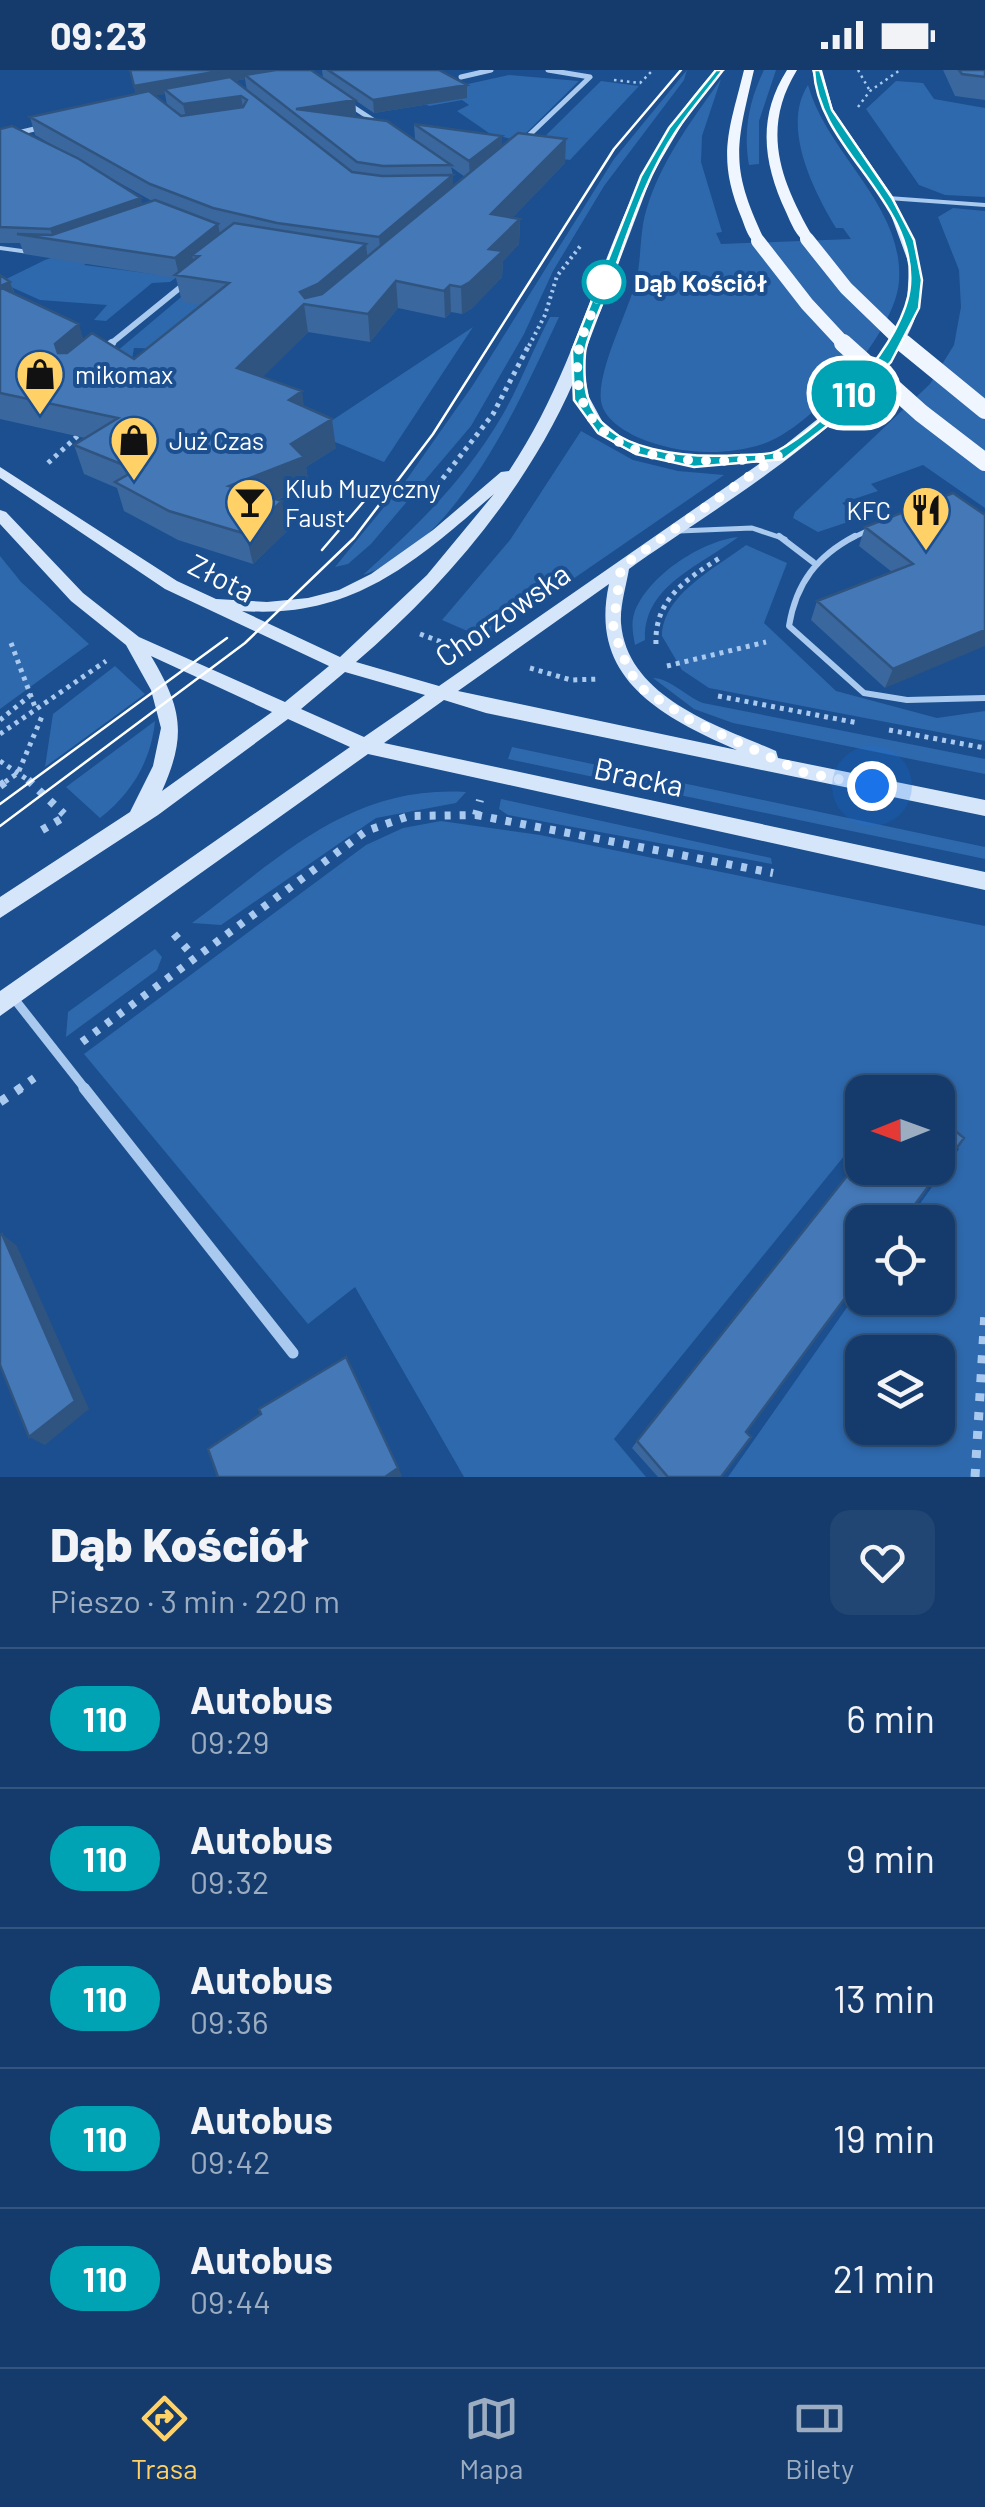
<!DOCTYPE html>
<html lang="pl">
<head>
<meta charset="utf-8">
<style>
	body { margin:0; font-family:Barlow,sans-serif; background:#214673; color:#f1f3f6; height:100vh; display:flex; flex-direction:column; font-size:38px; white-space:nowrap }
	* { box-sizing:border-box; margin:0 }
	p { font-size:32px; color:#9dadc1 }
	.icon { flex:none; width:55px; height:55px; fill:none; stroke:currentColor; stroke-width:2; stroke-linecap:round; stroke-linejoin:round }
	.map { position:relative; height:1407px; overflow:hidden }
	.sheet { display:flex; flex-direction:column; background:#143b6b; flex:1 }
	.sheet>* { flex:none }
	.badge { padding:0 20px; border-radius:32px; font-size:35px; line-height:65px }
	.needle { width:65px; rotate:269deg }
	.fabs { position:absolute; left:845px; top:1005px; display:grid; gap:20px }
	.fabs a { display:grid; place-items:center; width:110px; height:110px; border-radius:20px; background:#143b6b; box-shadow:0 2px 8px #0004,0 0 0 2px #33557e; font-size:50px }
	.you { position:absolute; width:50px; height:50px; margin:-25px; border:8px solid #fff; border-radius:50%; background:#1a73e8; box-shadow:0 0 0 15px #1a73e833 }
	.map>.badge { position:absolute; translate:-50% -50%; box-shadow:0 0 0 5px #fff }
	.round { display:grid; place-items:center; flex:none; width:105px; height:105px; border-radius:20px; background:#214673 }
	.head { display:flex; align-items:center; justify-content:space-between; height:170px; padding:0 50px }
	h1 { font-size:48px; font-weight:800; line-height:75px }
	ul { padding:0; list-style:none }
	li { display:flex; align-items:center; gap:30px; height:140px; padding:0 50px; border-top:2px solid #33557e }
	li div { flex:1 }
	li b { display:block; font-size:38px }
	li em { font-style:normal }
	li .badge { min-width:110px; font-weight:700; text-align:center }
	.status { display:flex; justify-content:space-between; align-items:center; height:70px; padding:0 50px; background:#143b6b; direction:ltr }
	.status svg { height:28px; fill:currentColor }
	.menu { display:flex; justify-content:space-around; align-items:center; height:140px; border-top:2px solid #33557e; background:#143b6b; font-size:28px; color:#9dadc1 }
	.menu a { display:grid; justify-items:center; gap:5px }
	.menu .current { color:#ffd166 }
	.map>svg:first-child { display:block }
</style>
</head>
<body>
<div class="status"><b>09:23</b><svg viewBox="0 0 49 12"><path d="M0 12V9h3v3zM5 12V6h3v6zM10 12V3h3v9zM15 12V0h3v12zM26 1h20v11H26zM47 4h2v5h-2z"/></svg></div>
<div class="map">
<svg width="985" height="1407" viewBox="0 0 985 1407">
	<rect width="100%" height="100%" fill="#1b4f8f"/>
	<path fill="#2e69ad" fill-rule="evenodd" d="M429 0 468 14 509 5 579 11 518 71 489 63 457 41 469 35 462 30 429 36 372 1Z
		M687 0 684 10 604 116 553 201 524 264 471 356 371 474 348 494 335 497 407 409 473 315 614 89Z
		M764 0H776L759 51V94L749 95C743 62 749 30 764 0Z
		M721 9 702 66 701 92 722 162 716 163 721 174 851 169 843 158H836C813 120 781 56 808 15 827 84 904 135 899 211 896 262 812 358 763 374 722 387 676 384 637 367 623 360 604 349 601 331 597 302 626 245 635 215 642 191 639 165 646 141 660 92 692 50 721 9Z
		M601 11 639 16 570 90 527 84Z
		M896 11 923 13 934 29 985 38V127L945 125 919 115 866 39Z
		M953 138 985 141V438L923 395 871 414 878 421 842 433 860 448 818 462 793 448 795 442 930 314 954 275 961 237 959 200 938 147Z
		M126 162 84 195 161 205 174 195 189 198 170 212 152 213 106 251 94 250 107 235 40 230 0 212 45 190Z
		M205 207 264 245 175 279 134 278 132 289 116 282Z
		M550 247H559C520 330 458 475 363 505 420 453 462 413 502 346 520 315 533 279 550 247Z
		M473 257 384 392 313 363Z
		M581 361 633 390 678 401 724 405 486 569 442 550 510 470Z
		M738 467C701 496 643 515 645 570L635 575C633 564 631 554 634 544 646 507 701 471 738 467Z
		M746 475 787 493 764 553 836 621 937 648 985 641V671L709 618 682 600 662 566C663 524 716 498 746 475Z
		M0 486 21 512 89 574 0 639Z
		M115 596 145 624 45 697 53 644Z
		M653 608C669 608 687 627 703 633L985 689V704L733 653 694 639Z
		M155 651C151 691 132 723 100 748L66 717Z
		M512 677 985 777V789L508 689Z
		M466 722 456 733 376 748 221 855 192 853C280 788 349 715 466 722Z
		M501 729 771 788 772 794 508 745 499 739Z
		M441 751 540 765 985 856V1407H728L862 1216V1228H938V1152H907L959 1079 938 1061V1022H862V1064L614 1369 646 1407H464L355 1217 308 1254 84 984 366 775 403 758ZM862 1282H938V1358H862Z
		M155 879 162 887 157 900 66 967 68 942Z"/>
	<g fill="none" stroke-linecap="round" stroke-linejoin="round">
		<path stroke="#a9c9ee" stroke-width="2.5" stroke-dasharray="2.5 4" stroke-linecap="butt" d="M858 0 870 21
			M614 10 640 13 653 0
			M858 37 870 21 900 0"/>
		<path stroke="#a9c9ee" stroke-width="4" stroke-dasharray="2.5 4" stroke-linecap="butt" d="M529 276 545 245 557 206 582 174"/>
		<path stroke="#a9c9ee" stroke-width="5" stroke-dasharray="4 5" stroke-linecap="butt" d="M48 393 83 361
			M426 430 493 344 530 273
			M420 564 455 577
			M11 573 35 637
			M656 574C654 529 687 509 721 487
			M667 596 766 572
			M530 598 571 610 600 609
			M718 626 858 653
			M0 650 32 624
			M889 660 985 678
			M0 664 106 591
			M0 691 31 712
			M5 712 18 703 43 644"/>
		<path stroke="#a9c9ee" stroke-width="8" stroke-dasharray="6 9" stroke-linecap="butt" d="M28 710 64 744
			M0 716 8 710
			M476 745 773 803
			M42 760 66 746
			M174 864 193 886
			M82 972 366 761 409 746 476 745 480 730
			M17 1020 40 1004"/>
		<path stroke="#a9c9ee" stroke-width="9" stroke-dasharray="8 11" stroke-linecap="butt" d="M0 1032 21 1018
			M975 1407 985 1242"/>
		<path stroke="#a9c9ee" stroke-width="4" d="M888 128 985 135
			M0 178 29 182"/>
		<path stroke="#a9c9ee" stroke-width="5" d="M679 461 752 458 785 469
			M850 469 869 460"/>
		<path stroke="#a9c9ee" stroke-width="6" d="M779 466 813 492
			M855 466C817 486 796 513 789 556L864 623 907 630 985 628"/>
		<path stroke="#a9c9ee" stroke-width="9" d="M12 926 86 1020"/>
		<path stroke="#a9c9ee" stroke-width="11" d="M84 1018 293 1283"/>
		<path stroke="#a9c9ee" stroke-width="5" d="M461 7 491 0
			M347 33 379 54
			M0 67 43 57
			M523 71 590 7 548 0"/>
		<path stroke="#a9c9ee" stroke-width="6" d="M108 276 187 212"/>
		<path stroke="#a9c9ee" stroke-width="8" d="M103 280 112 273"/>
		<path fill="#d6e6fa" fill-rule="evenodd" d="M715 0H723L684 51 652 105 582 290 589 327 602 351 623 368 650 379 677 385 710 387 775 383 839 332 870 300 892 270 907 236 909 194 884 126 893 128C908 157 924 188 921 222 912 328 709 440 629 499 626 517 620 535 621 553 627 628 719 656 776 681L778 688 985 730V746L486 643 444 630 384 673 985 802V820L368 684 0 946V921L350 677 288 649 158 745 0 848V827L130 742 153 696 161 658 151 620 126 575 71 531 0 454V440L6 442 83 523 139 567 285 632 329 596 165 519 0 408V397L177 511 216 529 267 532 308 528 339 520 371 504 433 460 501 402 509 401C572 307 593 207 641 108 660 68 686 33 715 0ZM574 311C584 398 695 399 762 392L439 616 356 592C445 516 527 419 574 311ZM494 424 427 505 340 587 242 541C353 549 415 492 494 424ZM609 514C588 609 662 647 737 680L458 621ZM151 586 272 642 162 721C187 665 182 638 151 586ZM345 602 425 625 364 667 301 639Z"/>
		<path fill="#f0f6ff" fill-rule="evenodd" d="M714 0H725L720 3Z
			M744 0H754C736 77 729 96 765 171L758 175C749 170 746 160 742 149 716 87 729 61 744 0Z
			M787 0H797C760 60 781 112 814 169L807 173C796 167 791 153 786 142 763 93 757 47 787 0Z
			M812 0H822L833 40 894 128 892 131H884L823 40Z"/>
		<path stroke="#fff" stroke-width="2.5" d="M322 480 371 423
			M0 734 227 568
			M0 756 245 573 354 468 433 364 614 79 681 0"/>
		<path stroke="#f0f6ff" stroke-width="14" d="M807 169 846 218 906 276
			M758 171 807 234 846 276"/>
		<path stroke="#f0f6ff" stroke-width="18" d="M843 273 921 343 985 392
			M903 273 985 340"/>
	</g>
	<path fill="#3a679d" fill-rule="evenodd" d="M130 0 323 8 322 0H439L467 15V28L374 43 355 30 356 46 415 70 414 54 502 66V76L566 69 565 93 512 148 520 149 519 174 503 191 502 207 471 239 462 244 451 242 445 248 398 238 370 272 308 262 262 307 304 336 336 378 306 397 309 417 276 430 287 461 253 494 178 470 124 441 117 418 84 404 74 375 85 368 0 349V205L10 212 15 224 83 270 134 289 202 235 182 232 176 208 24 184 20 173H0V59L68 84 35 65 30 47 136 24ZM245 9 247 21 235 11ZM165 24 167 35 155 25ZM91 97 152 131 143 134ZM451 97 465 107 453 117V105Z
		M943 0H985V30L955 26Z
		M985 445 885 618 811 550 817 531 892 502 859 476 865 457Z
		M746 1362 721 1407H658L632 1378 637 1371Z"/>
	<path fill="#305480" d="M225 0H299L245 5V9L169 23 164 19 165 24 137 29 134 16Z
		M467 15V28L374 43 373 30Z
		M241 26 244 43 187 52 183 34Z
		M355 30 356 46 296 39Z
		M502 66V84L470 110 469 91Z
		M566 69 565 93 491 170V144Z
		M453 105V124L381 188 379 167Z
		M141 128 145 143 54 170 50 159Z
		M520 149 519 174 503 191 502 207 471 239 462 244 461 217 489 179Z
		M218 154 222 174 199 186 192 185 195 196 179 206 175 188Z
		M366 174 369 200 304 234 308 262 243 327 237 298 300 222Z
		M396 211 398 238 370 272 368 244Z
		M10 212 20 239 0 216Z
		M450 215 451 242 445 248 444 221Z
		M79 254 87 282 64 302 55 274Z
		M302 321 306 350 289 330Z
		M332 349 336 378 306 397 309 417 236 445 229 416 291 374Z
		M282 431 287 461 253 494 246 464Z
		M985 560V576L885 618 893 599Z
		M2 1164 17 1176 89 1339 45 1375 29 1367Z
		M346 1287 402 1406 400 1407H385Z"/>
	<path fill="#4478b7" stroke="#305480" stroke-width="2.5" d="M130 0H225L134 16Z
		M276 0H311L355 30 296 39 387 51 451 95 383 96 357 92 245 5Z
		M328 0H439L467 15 373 30Z
		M959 0H985V7L962 4Z
		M230 7 352 102 382 106 453 105 379 167 277 153 213 138 150 114 30 47 149 21 181 46 243 37 247 30 241 26 183 34 164 19Z
		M414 54 502 66 469 91Z
		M12 56 79 89 141 128 50 159 0 157V59Z
		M518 63 566 69 491 144 520 149 489 179 503 181 470 212 461 217 450 215 444 221 396 211 368 244 304 234 237 298 302 321 289 330 332 349 291 374 304 387 229 416 282 431 246 464 169 441 115 412 136 400 74 375 118 348 0 323V217L79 254 55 274 58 283H67L92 263 134 289 229 213 175 205 199 186 192 185 234 153 366 174 318 214 300 222 305 228 322 224Z
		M155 130 218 154 175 188 17 164 52 165Z
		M0 205 10 212 0 216Z
		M953 423 985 445V560L893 599 817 531 913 494 865 457Z
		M938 1047 964 1068 902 1152H862V1205L746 1362 751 1367 721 1407H668L637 1371 862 1087V1098H938Z
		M2 1164 75 1331 29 1367 0 1295V1165Z
		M346 1287 398 1398 385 1407H218L208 1379 261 1344 259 1339Z"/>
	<path fill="#00a3b4" stroke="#fff" stroke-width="2.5" d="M716 0H723C708 20 691 39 677 60 643 110 626 171 605 226 599 244 587 265 585 283 584 295 584 317 588 328 604 385 693 388 740 385 751 384 767 386 777 381 826 356 906 271 910 215 916 130 817 78 814 0H820L832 40 892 128 914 170 922 210 919 238 891 292 827 356 784 389 694 397 636 384 598 363 574 330 572 281 641 106 669 58Z"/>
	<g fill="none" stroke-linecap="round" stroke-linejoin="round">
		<path stroke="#fff" stroke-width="10" stroke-dasharray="0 18" d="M604 212C597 235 581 261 578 285 566 399 701 397 778 386L621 497 613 559 629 601 644 620 690 650 802 702 872 716"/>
	</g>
	<defs>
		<g id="shop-pin" transform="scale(2.5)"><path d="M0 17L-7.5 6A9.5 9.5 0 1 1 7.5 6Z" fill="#ffd166" stroke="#1b4f8f"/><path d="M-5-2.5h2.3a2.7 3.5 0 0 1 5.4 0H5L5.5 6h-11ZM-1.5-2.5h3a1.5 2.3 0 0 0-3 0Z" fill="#111"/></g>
		<g id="bar-pin" transform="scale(2.5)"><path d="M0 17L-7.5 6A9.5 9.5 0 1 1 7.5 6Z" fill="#ffd166" stroke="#1b4f8f"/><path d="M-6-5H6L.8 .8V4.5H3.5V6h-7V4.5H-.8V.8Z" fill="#111"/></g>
		<g id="restaurant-pin" transform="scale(2.5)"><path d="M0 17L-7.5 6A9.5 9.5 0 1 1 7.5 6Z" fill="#ffd166" stroke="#1b4f8f"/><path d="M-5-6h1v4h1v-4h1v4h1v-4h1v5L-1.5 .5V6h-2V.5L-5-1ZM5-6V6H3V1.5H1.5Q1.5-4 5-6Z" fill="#111"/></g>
	</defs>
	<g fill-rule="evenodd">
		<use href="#shop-pin" x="40" y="304"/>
		<use href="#shop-pin" x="134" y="370"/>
		<use href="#bar-pin" x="250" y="432"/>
		<use href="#restaurant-pin" x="926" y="440"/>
	</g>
	<circle fill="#fff" stroke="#00a3b4" stroke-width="5" cx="604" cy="212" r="20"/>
	<g text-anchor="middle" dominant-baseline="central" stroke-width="8" stroke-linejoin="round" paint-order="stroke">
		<g font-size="25" font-weight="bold" fill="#fff" stroke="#1b4f8f" text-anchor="start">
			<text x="634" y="212">Dąb Kościół</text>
		</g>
		<g font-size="25" fill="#fff" stroke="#1b4f8f" text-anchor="start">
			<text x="75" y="304">mikomax</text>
			<text x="169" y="370">Już Czas</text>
			<text x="285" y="418">Klub Muzyczny<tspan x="285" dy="29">Faust</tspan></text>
			<text x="891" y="440" text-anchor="end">KFC</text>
		</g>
		<g font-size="30" fill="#fff" stroke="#1b4f8f">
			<text transform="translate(222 507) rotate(27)">Złota</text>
			<text transform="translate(502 544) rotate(-35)">Chorzowska</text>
			<text transform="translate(639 706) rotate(12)">Bracka</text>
		</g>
	</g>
</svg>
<div class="fabs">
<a><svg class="needle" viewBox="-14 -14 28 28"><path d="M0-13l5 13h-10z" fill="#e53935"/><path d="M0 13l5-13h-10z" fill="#9dadc1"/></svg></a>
<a><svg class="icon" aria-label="locate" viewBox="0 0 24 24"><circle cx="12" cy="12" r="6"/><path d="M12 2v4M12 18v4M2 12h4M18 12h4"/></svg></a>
<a><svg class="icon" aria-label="layers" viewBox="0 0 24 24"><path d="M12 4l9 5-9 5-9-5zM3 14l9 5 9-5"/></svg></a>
</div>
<div class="you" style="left:872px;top:716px"></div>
<b class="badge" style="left:854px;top:323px;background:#00a3b4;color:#fff">110</b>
</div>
<section class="sheet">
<div class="head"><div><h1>Dąb Kościół</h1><p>Pieszo · 3 min · 220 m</p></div><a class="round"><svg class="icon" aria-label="heart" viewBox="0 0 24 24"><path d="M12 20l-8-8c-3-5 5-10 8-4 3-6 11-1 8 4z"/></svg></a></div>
<ul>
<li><span class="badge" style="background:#00a3b4;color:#fff">110</span><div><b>Autobus</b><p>09:29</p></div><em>6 min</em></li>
<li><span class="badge" style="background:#00a3b4;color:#fff">110</span><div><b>Autobus</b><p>09:32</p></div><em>9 min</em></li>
<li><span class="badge" style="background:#00a3b4;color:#fff">110</span><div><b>Autobus</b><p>09:36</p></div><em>13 min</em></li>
<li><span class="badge" style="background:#00a3b4;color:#fff">110</span><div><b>Autobus</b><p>09:42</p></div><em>19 min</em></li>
<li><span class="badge" style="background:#00a3b4;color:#fff">110</span><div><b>Autobus</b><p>09:44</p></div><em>21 min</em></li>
</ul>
</section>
<nav class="menu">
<a class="current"><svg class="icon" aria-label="directions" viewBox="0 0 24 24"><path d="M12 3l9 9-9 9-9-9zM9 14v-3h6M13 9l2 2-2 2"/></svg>Trasa</a>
<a><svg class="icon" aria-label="map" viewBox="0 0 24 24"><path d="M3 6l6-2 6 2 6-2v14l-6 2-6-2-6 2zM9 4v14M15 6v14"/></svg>Mapa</a>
<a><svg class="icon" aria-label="tickets" viewBox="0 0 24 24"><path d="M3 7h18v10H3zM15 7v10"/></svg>Bilety</a>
</nav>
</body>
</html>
